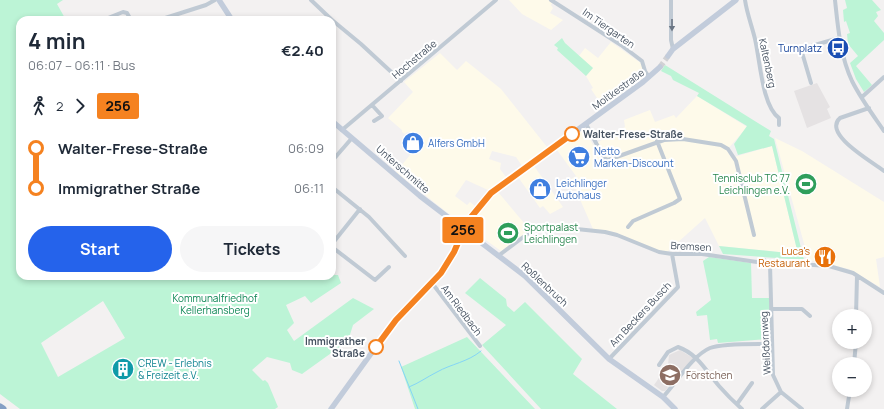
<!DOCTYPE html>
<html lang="en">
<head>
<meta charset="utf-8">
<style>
	body { margin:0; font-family:Manrope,sans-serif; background:#f6f6f7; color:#1f2937; height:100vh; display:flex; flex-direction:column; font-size:15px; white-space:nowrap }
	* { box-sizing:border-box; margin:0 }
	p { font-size:13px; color:#747a83 }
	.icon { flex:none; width:22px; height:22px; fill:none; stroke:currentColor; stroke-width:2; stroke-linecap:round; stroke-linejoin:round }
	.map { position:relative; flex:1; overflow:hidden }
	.sheet { position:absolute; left:16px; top:16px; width:320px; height:264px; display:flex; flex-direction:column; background:#fff; border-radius:12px; box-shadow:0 2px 6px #0003 }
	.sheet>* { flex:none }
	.badge { padding:0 8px; border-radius:3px; font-size:14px; line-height:26px }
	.controls { position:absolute; left:832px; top:309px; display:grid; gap:8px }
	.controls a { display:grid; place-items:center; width:40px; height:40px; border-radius:50%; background:#fff; box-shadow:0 2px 6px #0003; font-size:20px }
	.map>.badge { position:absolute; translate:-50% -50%; box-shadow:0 0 0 2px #fff }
	.legs { display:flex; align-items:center; gap:6px; height:44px; padding:0 12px; font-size:13px }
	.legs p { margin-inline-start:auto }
	.headline { display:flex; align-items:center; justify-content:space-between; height:68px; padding:0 12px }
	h1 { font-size:22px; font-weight:700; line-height:30px }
	.button { display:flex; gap:8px; margin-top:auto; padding:8px 12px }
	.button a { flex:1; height:46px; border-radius:24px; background:#2563eb; color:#fff; font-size:16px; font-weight:700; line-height:46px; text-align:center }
	.button a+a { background:#f6f6f7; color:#1f2937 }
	ul { padding:0 12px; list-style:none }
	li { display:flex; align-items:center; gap:14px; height:40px; font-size:15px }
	li i { display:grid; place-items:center; width:6px; height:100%; margin:0 5px; background:currentColor }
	li i::after { content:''; width:10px; height:10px; margin:-5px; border:3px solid; border-radius:50%; background:#fff }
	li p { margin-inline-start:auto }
	li:first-child i { background:linear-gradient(#0000 50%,currentColor 0) }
	li:last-child i { background:linear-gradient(currentColor 50%,#0000 0) }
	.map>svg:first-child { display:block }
</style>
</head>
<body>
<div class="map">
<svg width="884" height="409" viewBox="0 0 884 409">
	<rect width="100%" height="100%" fill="#f3f1f1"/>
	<path fill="#fefaea" d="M509 0H548L552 3 551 5 553 8 550 13 563 20 551 30 522 14Z
		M611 42 642 64 645 76 603 107 591 89 593 88 586 76 593 68 579 56 585 48 598 58Z
		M440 53 457 70 466 61 501 89 547 147 522 166 516 157 492 151 489 159 501 163 500 169 506 177 488 190 466 180 455 196 467 205 470 202 475 206 463 220 459 221 444 210 396 172 410 155 411 152 404 146 413 135 407 132 405 134 402 132V130L388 118 413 92 404 82Z
		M697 96 747 127 727 150 731 158 772 146 798 254 719 246 705 218 667 252 659 251 614 232 593 229 571 179 576 176 557 150 582 131 587 134 593 145 625 127 624 120 650 110 655 122 674 115 676 118Z
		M775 138 802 151 884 202V257L876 259 880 287 849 269 809 260 808 258Z
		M534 166 563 207 550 214 543 206 540 208 518 177Z
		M498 192 530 230 501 251 469 228 470 223 483 206Z"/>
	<path fill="#e5e2e3" d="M817 83 830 107 827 109 831 118 807 128 794 91Z
		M680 350 693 358V360L665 391H662L654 385 668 365 669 355Z"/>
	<path fill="#bcf4d6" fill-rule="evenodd" d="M0 0H63L57 4 66 20H20V276L338 275 341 283 311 303 305 296 286 305 294 323 287 330 294 341 353 298 374 309 353 325 348 341 302 374 292 370 290 363 267 357 252 370 263 381 265 380 268 383 278 407 275 409H20L0 394ZM103 301 125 338 58 377 41 343Z
		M845 0H872L881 10 876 12 878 16 874 21 884 33V40L856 66 872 85 864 92 856 79 850 63 858 56 848 44 847 34 850 33 846 21 844 22 843 10 847 8Z
		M562 38 565 43 593 68 586 76 557 50 558 48 554 45Z
		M665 65 771 131 769 136 774 139 804 260 723 254 719 246 798 254 772 146 738 155 734 144 747 126 697 96 699 93 673 80 671 76 661 71Z
		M709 257 751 263 752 298H770L771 309 767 339 718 343 717 339 710 340 707 315 697 316 696 312 711 300 703 261Z
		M480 278 506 299 507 306 514 312 525 302 582 359 573 374 617 409H541L482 345 506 325 465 293Z
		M467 337 535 409H415L401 367Z"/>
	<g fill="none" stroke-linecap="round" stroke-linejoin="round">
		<path stroke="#84d5f6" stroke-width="1" d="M399 361 418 409
			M409 387C419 383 427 377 437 372 451 364 468 362 481 351"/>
		<path stroke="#d0d1d4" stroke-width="5.5" stroke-dasharray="5.5 3" stroke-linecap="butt" d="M660 67 668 56"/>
		<path stroke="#c0cad4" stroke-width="4" d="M311 0 332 20
			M551 0 621 45 642 61 645 71 649 77
			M671 0V40L673 49
			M745 0C747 14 752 26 755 39 760 60 762 106 779 118V125
			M835 0C838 28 840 55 852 81 861 99 873 115 884 131
			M103 20 123 12 127 13 131 20
			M159 20 206 5 215 0
			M332 20 361 44 401 81
			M797 46 801 49 811 83
			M801 49 839 38
			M862 97 884 77
			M372 105 382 116 374 121
			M869 108 840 118C822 134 873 162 884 171
			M586 124 604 158 608 160 664 140 683 139 721 145 728 149 736 161 754 235
			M342 130 496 0
			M332 161 352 138
			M332 187 369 217 405 256
			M628 227 633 221 674 203 680 199 657 141
			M332 244 360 209
			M332 247 375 280 389 267
			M498 256 534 229 548 226 605 232 617 235 659 252 672 254H702L757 262 764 260 770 264 775 261 783 263 829 266 853 273 884 293
			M770 264 773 375 781 392 802 409
			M432 283 480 346
			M771 309H802L810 316
			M856 316 857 276
			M609 359 678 287 672 254
			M854 364 856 342
			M659 365 668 352 678 347C698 354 706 371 719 386 726 394 734 402 742 409
			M663 397C676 383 693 355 710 348 723 343 757 344 772 344
			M737 404 752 383
			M762 409 781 392
			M847 409 850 390"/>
		<path stroke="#c2ccdb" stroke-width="5.5" d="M219 0 232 20
			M668 56 673 49 736 0
			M332 121 420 196 525 276 609 359 663 397 675 409
			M331 409 396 319 441 273 454 252 467 222 491 193 643 82 660 67"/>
		<path stroke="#849ec4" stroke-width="7" d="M0 407 3 409"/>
	</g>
	<defs><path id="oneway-solid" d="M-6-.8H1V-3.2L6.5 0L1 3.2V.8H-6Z"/></defs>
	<use fill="#6b7684" href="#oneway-solid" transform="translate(672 25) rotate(90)"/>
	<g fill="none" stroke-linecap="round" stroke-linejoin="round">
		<g stroke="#fff" stroke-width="9">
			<path id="line-1" d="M376 347 396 320 441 273 454 252 467 222 491 193 572 134"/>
		</g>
		<use href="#line-1" stroke="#f58220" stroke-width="6"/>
	</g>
	<defs>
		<g id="bus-disc" transform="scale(1.15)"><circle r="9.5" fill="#1a4fb4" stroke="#fff"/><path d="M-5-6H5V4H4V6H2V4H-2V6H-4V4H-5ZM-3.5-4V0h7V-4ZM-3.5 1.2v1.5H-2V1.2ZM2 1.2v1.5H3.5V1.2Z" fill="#fff"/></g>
		<g id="shop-disc" transform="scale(1.15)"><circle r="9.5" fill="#3f7fe0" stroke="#fff"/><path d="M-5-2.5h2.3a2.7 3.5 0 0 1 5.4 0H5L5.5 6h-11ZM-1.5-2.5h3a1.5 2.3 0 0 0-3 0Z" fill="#fff"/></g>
		<g id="supermarket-disc" transform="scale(1.15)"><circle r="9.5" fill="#3f7fe0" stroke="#fff"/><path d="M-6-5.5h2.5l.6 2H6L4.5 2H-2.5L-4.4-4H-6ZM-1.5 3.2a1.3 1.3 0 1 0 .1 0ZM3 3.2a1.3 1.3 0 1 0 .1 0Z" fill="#fff"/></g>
		<g id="stadium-disc" transform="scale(1.15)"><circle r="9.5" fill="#2e9e5b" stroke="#fff"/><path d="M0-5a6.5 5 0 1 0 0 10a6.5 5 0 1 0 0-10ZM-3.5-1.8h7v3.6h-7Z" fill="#fff"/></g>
		<g id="restaurant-disc" transform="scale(1.15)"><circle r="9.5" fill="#e8710a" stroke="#fff"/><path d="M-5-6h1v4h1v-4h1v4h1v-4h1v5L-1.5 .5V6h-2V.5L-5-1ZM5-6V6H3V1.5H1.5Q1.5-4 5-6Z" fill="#fff"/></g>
		<g id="building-disc" transform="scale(1.15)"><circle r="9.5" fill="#0f9aa8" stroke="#fff"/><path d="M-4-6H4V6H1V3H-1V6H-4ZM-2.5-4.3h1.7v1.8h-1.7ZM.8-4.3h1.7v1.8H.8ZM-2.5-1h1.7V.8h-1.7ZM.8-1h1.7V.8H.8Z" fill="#fff"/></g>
		<g id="school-disc" transform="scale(1.15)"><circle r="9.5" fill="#8d6e63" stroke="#fff"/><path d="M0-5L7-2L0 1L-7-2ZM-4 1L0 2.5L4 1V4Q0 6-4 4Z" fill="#fff"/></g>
	</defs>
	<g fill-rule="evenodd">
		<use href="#bus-disc" x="838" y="48"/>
		<use href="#shop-disc" x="413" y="143"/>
		<use href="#supermarket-disc" x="579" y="157"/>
		<use href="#stadium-disc" x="806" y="184"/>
		<use href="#shop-disc" x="540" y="189"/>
		<use href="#stadium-disc" x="508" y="233"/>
		<use href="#restaurant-disc" x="825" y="257"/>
		<use href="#building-disc" x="123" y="369"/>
		<use href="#school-disc" x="670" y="375"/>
	</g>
	<g fill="#fff" stroke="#f58220" stroke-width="2">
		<circle cx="572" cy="134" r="7"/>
		<circle cx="376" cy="347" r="7"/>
	</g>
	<g text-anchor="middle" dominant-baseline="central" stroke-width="4" stroke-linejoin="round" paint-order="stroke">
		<g font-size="10" fill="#465261" stroke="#fff">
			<text transform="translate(609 28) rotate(35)">Im Tiergarten</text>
			<text transform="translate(414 59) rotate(-40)">Hochstraße</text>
			<text transform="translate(768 63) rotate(78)">Kaltenberg</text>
			<text transform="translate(618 89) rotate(-36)">Moltkestraße</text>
			<text transform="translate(403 169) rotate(41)">Unterschmitte</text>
			<text transform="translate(691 246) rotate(3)">Bremsen</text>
			<text transform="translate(545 284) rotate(43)">Roßlenbruch</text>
			<text transform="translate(462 310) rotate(53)">Am Riedbach</text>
			<text transform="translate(640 314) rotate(-47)">Am Beckers Busch</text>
			<text transform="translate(765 343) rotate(-93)">Weißdornweg</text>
		</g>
		<g font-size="10" fill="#164399" stroke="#fff" text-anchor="end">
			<text x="822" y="48">Turnplatz</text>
		</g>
		<g font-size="10" font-weight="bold" fill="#465261" stroke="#fff" text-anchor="start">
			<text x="583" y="134">Walter-Frese-Straße</text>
			<text x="365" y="341" text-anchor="end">Immigrather<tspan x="365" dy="12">Straße</tspan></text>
		</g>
		<g font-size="10" fill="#366cbe" stroke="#fff" text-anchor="start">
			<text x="428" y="143">Alfers GmbH</text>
			<text x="594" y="151">Netto<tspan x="594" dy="12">Marken-Discount</tspan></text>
			<text x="556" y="183">Leichlinger<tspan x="556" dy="12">Autohaus</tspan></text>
		</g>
		<g font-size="10" fill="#27864d" stroke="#fff" text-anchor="end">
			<text x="790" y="178">Tennisclub TC 77<tspan x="790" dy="12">Leichlingen e.V.</tspan></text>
			<text x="524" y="227" text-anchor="start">Sportpalast<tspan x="524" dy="12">Leichlingen</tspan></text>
		</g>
		<g font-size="10" fill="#c56008" stroke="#fff" text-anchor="end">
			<text x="810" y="251">Luca's<tspan x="810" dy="12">Restaurant</tspan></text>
		</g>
		<g font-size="10" fill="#0d8654" stroke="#fff">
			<text x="215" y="298">Kommunalfriedhof<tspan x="215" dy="12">Kellerhansberg</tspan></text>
		</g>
		<g font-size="10" fill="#0d838f" stroke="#fff" text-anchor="start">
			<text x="138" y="363">CREW - Erlebnis<tspan x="138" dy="12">&amp; Freizeit e.V.</tspan></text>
		</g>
		<g font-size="10" fill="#785e54" stroke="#fff" text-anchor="start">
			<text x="686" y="375">Förstchen</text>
		</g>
	</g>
</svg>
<div class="controls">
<a>+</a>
<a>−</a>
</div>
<b class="badge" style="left:463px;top:230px;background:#f58220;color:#111">256</b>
<section class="sheet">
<div class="headline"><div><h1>4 min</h1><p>06:07 – 06:11 · Bus</p></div><b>€2.40</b></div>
<div class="legs"><svg class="icon" aria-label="walk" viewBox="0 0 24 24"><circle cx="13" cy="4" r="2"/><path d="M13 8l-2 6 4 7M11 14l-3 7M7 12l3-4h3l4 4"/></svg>2<svg class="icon" aria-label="forward" viewBox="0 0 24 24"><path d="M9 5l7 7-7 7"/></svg><b class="badge" style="background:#f58220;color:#111">256</b></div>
<ul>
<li><i style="color:#f58220"></i><b>Walter-Frese-Straße</b><p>06:09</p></li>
<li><i style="color:#f58220"></i><b>Immigrather Straße</b><p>06:11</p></li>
</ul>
<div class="button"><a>Start</a><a>Tickets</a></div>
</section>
</div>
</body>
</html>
